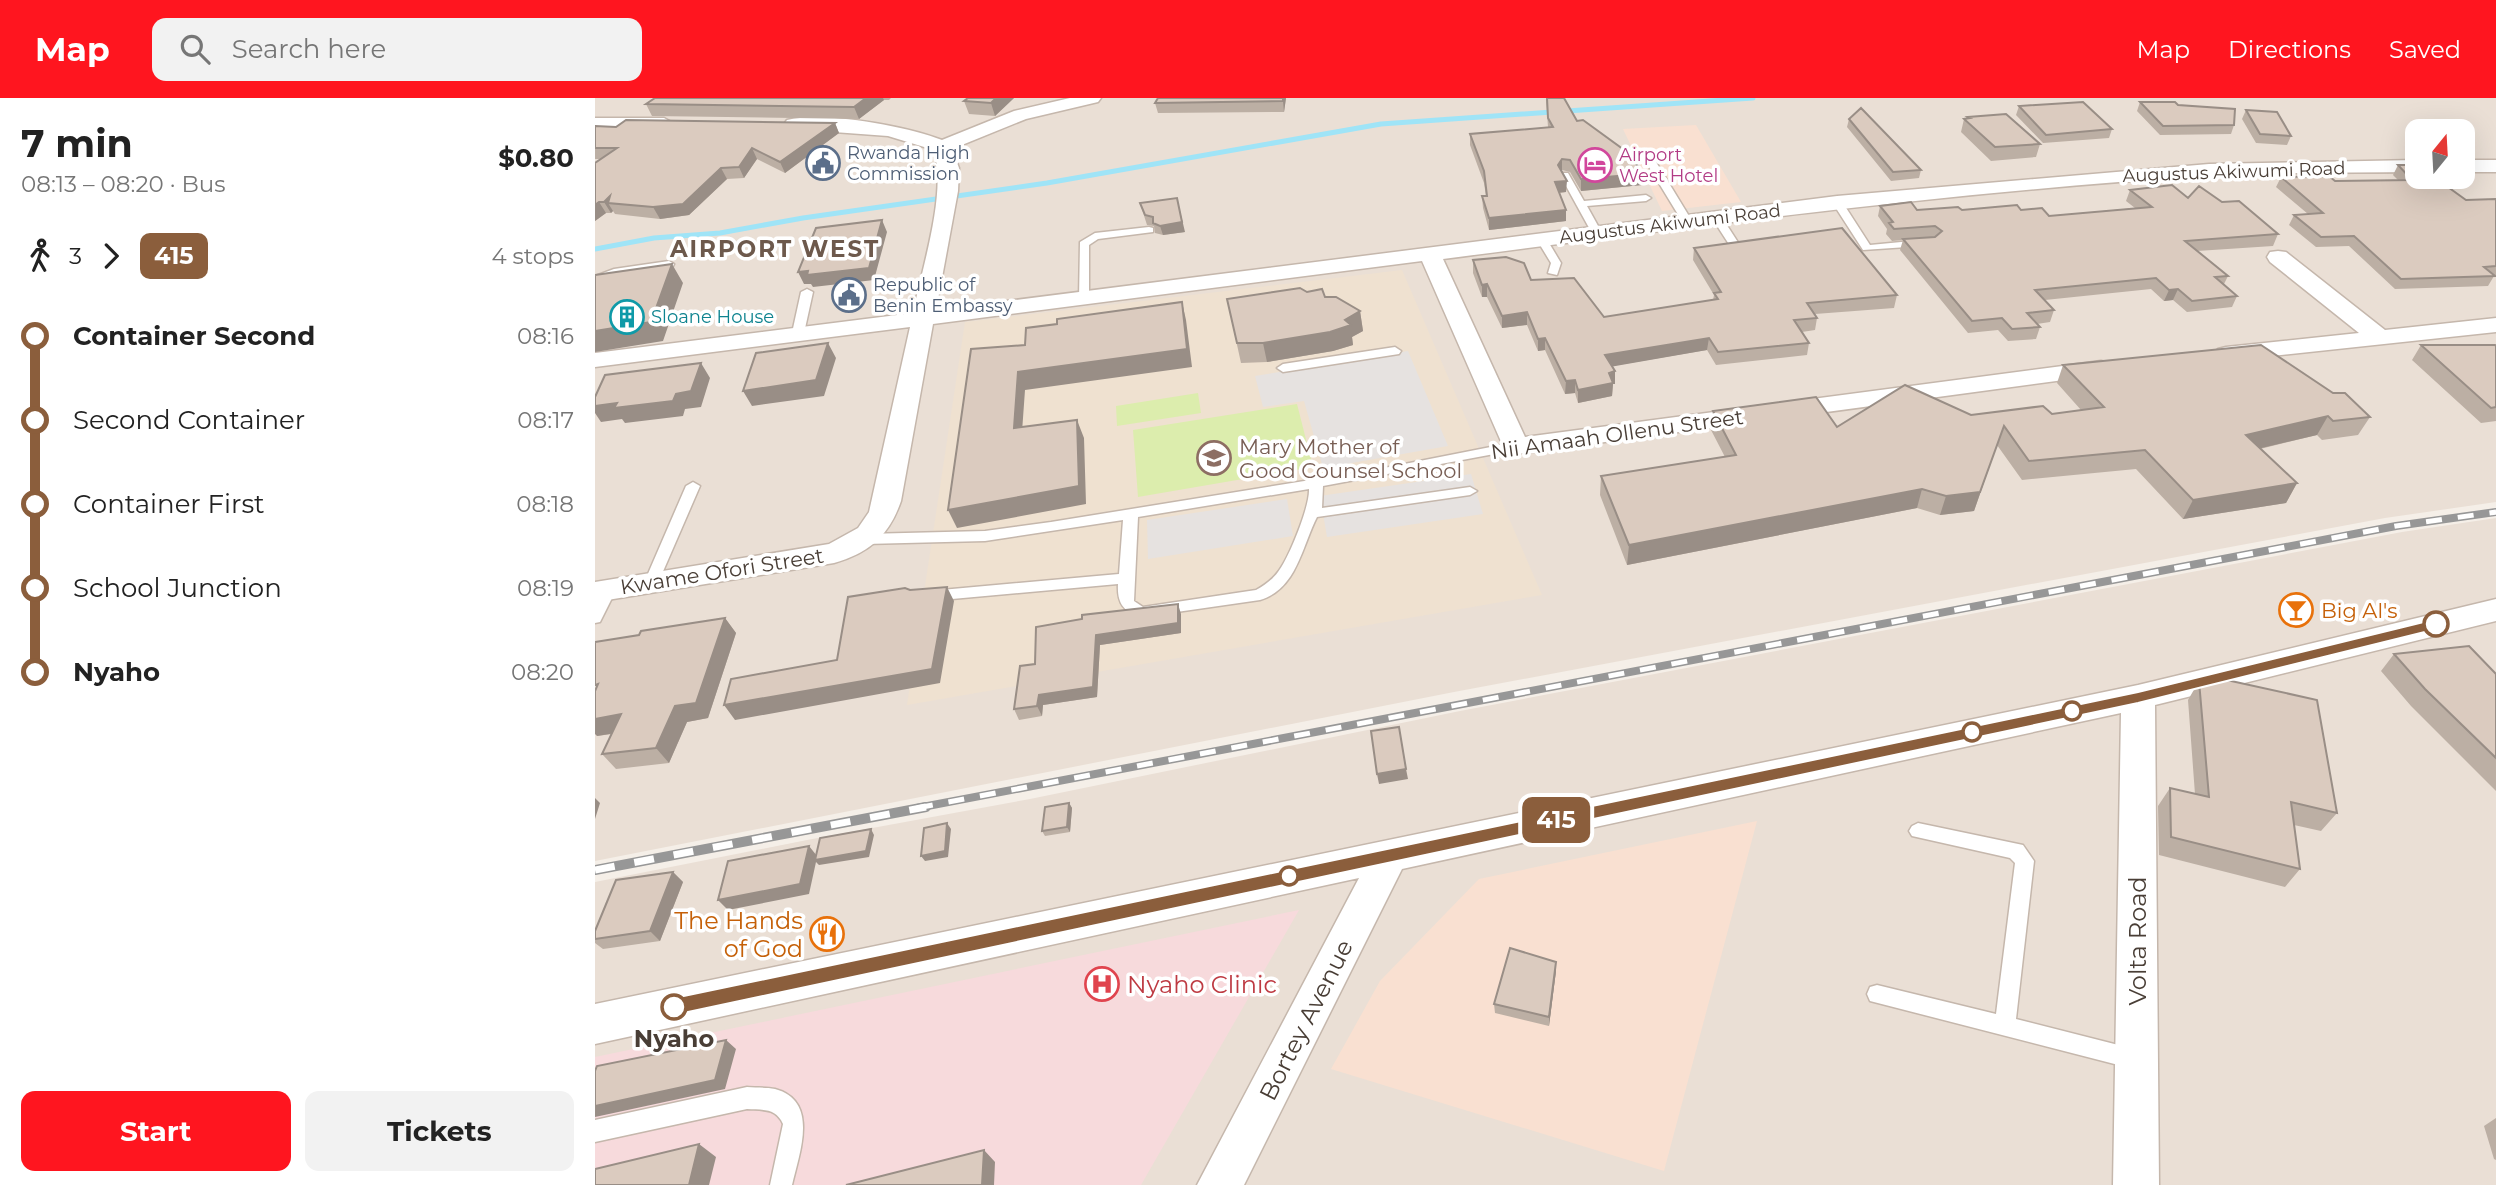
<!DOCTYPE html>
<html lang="en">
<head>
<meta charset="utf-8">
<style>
	body { margin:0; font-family:Montserrat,sans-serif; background:#f2f2f2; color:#222; height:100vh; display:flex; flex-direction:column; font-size:26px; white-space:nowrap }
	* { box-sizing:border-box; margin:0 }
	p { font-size:23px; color:#767676 }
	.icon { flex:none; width:38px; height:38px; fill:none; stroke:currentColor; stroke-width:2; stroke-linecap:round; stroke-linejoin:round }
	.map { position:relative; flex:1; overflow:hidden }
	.panel { display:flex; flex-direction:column; background:#fff; width:595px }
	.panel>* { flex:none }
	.badge { padding:0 14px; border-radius:10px; font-size:24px; line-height:46px }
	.needle { width:46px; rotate:18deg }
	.fabs { position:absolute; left:1810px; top:21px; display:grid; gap:14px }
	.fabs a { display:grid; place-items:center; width:70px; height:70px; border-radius:14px; background:#fff; box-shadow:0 7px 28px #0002; font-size:35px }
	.map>.badge { position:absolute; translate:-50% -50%; box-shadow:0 0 0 4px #fff }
	.legs { display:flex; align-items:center; gap:10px; height:77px; padding:0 21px; font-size:23px }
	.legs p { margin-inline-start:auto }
	.overview { display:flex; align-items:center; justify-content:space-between; height:119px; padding:0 21px }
	h1 { font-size:38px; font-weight:700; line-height:52px }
	.action { display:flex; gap:14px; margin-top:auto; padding:14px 21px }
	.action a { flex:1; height:80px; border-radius:14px; background:#ff151f; color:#fff; font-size:28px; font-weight:700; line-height:80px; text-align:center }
	.action a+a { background:#f2f2f2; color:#222 }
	ul { padding:0 21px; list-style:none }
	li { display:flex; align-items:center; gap:24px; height:84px; font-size:26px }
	li i { display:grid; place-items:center; width:10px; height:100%; margin:0 9px; background:currentColor }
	li i::after { content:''; width:18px; height:18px; margin:-9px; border:5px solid; border-radius:50%; background:#fff }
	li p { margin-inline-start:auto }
	li:first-child i { background:linear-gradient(#0000 50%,currentColor 0) }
	li:last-child i { background:linear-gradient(currentColor 50%,#0000 0) }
	header { display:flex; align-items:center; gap:42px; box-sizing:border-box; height:98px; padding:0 35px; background:#ff151f; color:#fff }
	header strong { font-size:33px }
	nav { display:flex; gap:38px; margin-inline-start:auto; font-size:24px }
	.search { width:490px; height:63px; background:#f2f2f2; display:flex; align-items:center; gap:18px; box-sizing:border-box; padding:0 24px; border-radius:14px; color:#767676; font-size:26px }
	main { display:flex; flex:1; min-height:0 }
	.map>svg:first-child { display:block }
</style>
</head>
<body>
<header>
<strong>Map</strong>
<div class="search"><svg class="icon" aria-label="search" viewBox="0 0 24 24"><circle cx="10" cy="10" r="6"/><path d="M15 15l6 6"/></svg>Search here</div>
<nav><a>Map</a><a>Directions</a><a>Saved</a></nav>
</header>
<main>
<section class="panel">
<div class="overview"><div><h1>7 min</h1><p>08:13 – 08:20 · Bus</p></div><b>$0.80</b></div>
<div class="legs"><svg class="icon" aria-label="walk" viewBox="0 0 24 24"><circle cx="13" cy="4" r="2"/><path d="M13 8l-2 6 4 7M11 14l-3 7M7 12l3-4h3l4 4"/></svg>3<svg class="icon" aria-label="forward" viewBox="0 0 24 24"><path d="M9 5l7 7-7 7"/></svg><b class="badge" style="background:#8b5e3c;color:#fff">415</b><p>4 stops</p></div>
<ul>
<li><i style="color:#8b5e3c"></i><b>Container Second</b><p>08:16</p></li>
<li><i style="color:#8b5e3c"></i><span>Second Container</span><p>08:17</p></li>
<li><i style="color:#8b5e3c"></i><span>Container First</span><p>08:18</p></li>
<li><i style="color:#8b5e3c"></i><span>School Junction</span><p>08:19</p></li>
<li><i style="color:#8b5e3c"></i><b>Nyaho</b><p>08:20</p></li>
</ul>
<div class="action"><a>Start</a><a>Tickets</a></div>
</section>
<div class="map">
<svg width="1901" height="1087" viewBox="0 0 1901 1087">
	<rect width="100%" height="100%" fill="#f5efe8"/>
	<path fill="#eadfd5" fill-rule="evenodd" d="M0 0H1901V404L1790 420 859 594 0 763ZM1822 33H1867V79H1822Z
		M1901 420V1087H0V784L212 742 435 701 865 613 1807 434Z"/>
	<path fill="#f9e0d1" d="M1101 27 1146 104 1067 113 1028 31Z
		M1162 723 1069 1073 736 971 785 883 884 781Z"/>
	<path fill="#efe1d0" d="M807 172 947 497 312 607 370 224Z"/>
	<path fill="#f7dadc" d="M704 812 546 1087H0V959Z"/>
	<path fill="#dcedad" d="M603 295 606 315 522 328 521 308Z
		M702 306 718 369 543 399 538 332Z"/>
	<path fill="#e6e2e0" d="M813 253 853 348 728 370 709 303 668 309 660 278Z
		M876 376 888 416 732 439 725 398Z
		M692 401 698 438 553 461 552 422Z"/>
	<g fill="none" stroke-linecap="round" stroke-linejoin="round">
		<path stroke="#9fe4f7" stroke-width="5" d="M0 151 59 140 125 135 208 120 452 85 786 26 1158 0"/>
		<g stroke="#c5b7ac" stroke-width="3">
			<path id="service" d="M1053 62 1061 64 1097 123 1096 125 1087 123 1051 64Z
				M967 75H973L989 103 1051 97 1056 100 1051 103 992 108 1007 135 998 137 965 77Z
				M1238 102H1246L1275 147 1327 142 1332 145 1327 148 1268 152 1237 104Z
				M1118 118H1126L1148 152 1147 154H1139L1117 120Z
				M554 129 558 130V134L503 141 494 147V199L484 201 485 144 500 135Z
				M943 140H951L966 165 962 177 953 175 956 165 942 142Z
				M74 163 79 166 78 168 21 177 0 185V178L19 171Z
				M212 191 218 194 209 235 203 239 197 235 206 194Z
				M800 249 806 253 804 256 688 274 682 270 688 266Z
				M921 344 928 348 926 351 728 388 727 410 875 389 882 393 875 397 722 419C707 448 702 491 665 502L547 519C528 514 522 505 523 486L335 503 327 498 335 493 524 476 528 422 390 443 270 446 263 441 270 436 390 433 456 424 784 371ZM714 391C715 408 694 460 683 474 677 482 670 487 661 492L548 509 539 503 543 419Z
				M98 384 105 388 63 485 56 490 51 489 49 485 91 388Z
				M13 487 21 492 5 524 0 525V504L8 488Z
				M1323 725 1428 747 1439 763 1421 921 1539 951 1547 954 1550 961 1547 968 1539 971 1275 903 1272 896 1275 889 1282 887 1401 916 1420 765 1415 760 1317 738 1314 733 1317 728Z
				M152 989C161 990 171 989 180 991 225 1003 204 1056 197 1087H175L188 1026C181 1010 168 1012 152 1011L0 1044V1022Z"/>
		</g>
		<g stroke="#c5b7ac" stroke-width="3">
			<path id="minor" d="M475 0H506L503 4 431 21 357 51 364 70 363 93 341 212 1242 98 1614 66 1822 62V74C1751 75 1680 74 1610 78 1355 94 1101 128 848 161L930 339 1506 263 1515 265 1518 270 1515 275 1506 277 921 356 912 354 908 348 827 163 338 226 306 403C294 438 274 455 239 465L0 504V484L234 446 263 430 274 414 315 229 0 269V255L318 215C327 170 352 95 339 52L293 38 198 31 189 26 192 22C229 13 311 28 347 42L419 13Z
				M0 20H69L78 25 69 30H0Z
				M1867 62H1901V74H1867Z
				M1683 153 1691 154 1790 232 1901 220V234L1631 263 1623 261 1619 256 1623 251 1631 249 1764 235 1675 164 1672 159 1675 154Z
				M1901 501V523L1560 607 1564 1087H1518L1526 615 807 771 649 1087H602L764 780 0 946V906L1543 587Z"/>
		</g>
		<use href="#service" fill="#fff" fill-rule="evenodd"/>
		<use href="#minor" fill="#fff" fill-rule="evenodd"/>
		<g stroke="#979797" stroke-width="6">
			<path id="rail-far2" d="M1897 415 1901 414"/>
		</g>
		<g stroke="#979797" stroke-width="8">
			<path id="rail-far1" d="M322 710 1801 428 1901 414"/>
		</g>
		<g stroke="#979797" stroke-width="10">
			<path id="rail" d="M0 772 331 709"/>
		</g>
		<use href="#rail-far2" stroke="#fff" stroke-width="4.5" stroke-dasharray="12" stroke-linecap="butt"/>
		<use href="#rail-far1" stroke="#fff" stroke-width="5" stroke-dasharray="16" stroke-linecap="butt"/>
		<use href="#rail" stroke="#fff" stroke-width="7" stroke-dasharray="20" stroke-linecap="butt"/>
	</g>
	<path fill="#bcafa4" d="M60 0H296L294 2H289L264 21 57 18 51 6Z
		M419 0 400 18 374 16 369 3Z
		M563 0H691L689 14 563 15 560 5Z
		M951 0H969L982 23 1047 87 986 93 975 74 967 72 971 94 964 95 971 123 894 132 888 110 887 98H891L889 85 875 47V36L953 29Z
		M1545 4 1583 7 1639 27 1636 36 1565 37 1542 13Z
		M1424 8 1517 31 1514 40 1448 45 1421 17Z
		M1651 12 1696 38 1692 47 1661 45 1647 21Z
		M1373 19 1445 46 1441 59 1396 63 1366 34 1369 21 1372 20Z
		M1254 21 1326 72 1324 80 1296 83 1252 29Z
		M240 25 244 35 190 75 162 61 149 80 132 81 94 117 65 121 20 116 18 113 16 115H11L0 123 6 61H0V28L21 29Z
		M1803 67 1871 102 1901 101V178H1899L1893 188 1800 191 1754 148 1721 149 1694 127 1699 117 1713 116 1681 89 1686 79 1740 83 1803 82 1798 77Z
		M1535 92 1627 104 1683 136 1678 148 1602 153 1633 178 1629 186 1642 198 1637 209 1592 214 1578 202 1569 203 1556 191 1450 202 1459 212 1455 224 1442 226 1445 229 1441 241 1413 243 1403 232 1373 235 1305 152 1308 142 1297 143 1291 136 1292 131 1283 118 1285 108 1322 112H1426L1454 118 1540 110 1531 103Z
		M545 105 590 134 568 137 560 135 559 128 552 127Z
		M1099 150 1302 197 1299 210 1220 216 1222 220 1220 232 1207 234 1214 245 1212 257 1121 267 1112 252 1017 268 1020 286H1018L1017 298 983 305 980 295 970 296 950 252 943 253 932 227 907 230 892 199H887L878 175V162L936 182 1009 219 1118 202 1119 197 1098 162Z
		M712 194 730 199 765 213 768 233 757 239 758 247 738 253 672 264 646 265 632 201Z
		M1826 247 1901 248V323L1886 325 1817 262Z
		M1468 267 1738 295 1775 319 1763 337 1727 342 1722 337 1665 351 1702 385 1691 405 1588 421 1541 371 1427 382 1402 347 1379 413 1345 417 1322 410 1032 467 1005 397 1006 378 1130 359 1116 332 1118 313 1242 329 1376 317 1457 316 1486 312 1462 285Z
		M586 516V535L505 547 502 599 448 607 447 618 424 622 419 611 440 566Z
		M130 520 141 535 113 620 92 624 74 665 21 671 7 656 17 636 2 638 44 537Z
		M1799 556 1901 576V693L1816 608 1786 573Z
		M1604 583 1742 715 1726 733 1699 727 1705 771 1690 789 1564 757 1563 708 1575 690 1600 696 1593 602Z
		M474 705 477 710 475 734 450 738 447 733Z
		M78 774 88 784 65 843 8 851 0 845V833Z
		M961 873 954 928 900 915 899 906Z
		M1901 1020V1062L1899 1061 1889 1028Z"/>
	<path fill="#998e86" d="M271 0H288L289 2 264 21 259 9Z
		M401 0H419L400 18 396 5Z
		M688 0H691L689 14 688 3Z
		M240 25 244 35 190 75 185 64Z
		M157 50 162 61 149 80 144 69Z
		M967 61V72L963 78V67Z
		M126 70 132 81 94 117 65 121 58 109Z
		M1047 76V87L986 93V81Z
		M972 83 971 94 960 95V84Z
		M15 98 13 105 18 113 16 115 9 104Z
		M582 100 590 134 568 137 565 128Z
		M4 104 11 115 0 123V107Z
		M971 112V123L894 132V120Z
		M287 122 292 134 279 182 218 189 216 186H209L203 174Z
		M77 166 88 185 68 243 0 254V233Z
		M892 186V199H887V187Z
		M1583 191 1578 202 1569 203 1574 192Z
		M587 204 591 222 597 269 430 292 426 348 419 330 423 274Z
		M765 213 768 233 757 239 758 247 738 253 672 264 668 245 750 222Z
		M932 214V227L907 230V218Z
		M950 240V252L943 253V241Z
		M1114 240 1112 252 1009 270 1010 257Z
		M233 245 241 260 229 298 157 308 148 293Z
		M106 265 115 280 106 309 90 311 88 318 30 325 27 321 6 324 0 315V308L81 296Z
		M1020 273V286H1018L1017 298 983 305V292Z
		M980 282V295L970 296 971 283Z
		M1733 318 1722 337 1641 356 1651 337Z
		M482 322 489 340 491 406 362 430 353 412Z
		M1402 347 1379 413 1345 417 1351 398Z
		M1702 385 1691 405 1588 421 1598 402Z
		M1327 391 1322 410 1032 467 1034 447Z
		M352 489 359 503 345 585 140 622 129 607 337 571Z
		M583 506 586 516V535L505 547 502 599 448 607 447 618 442 608 444 597 501 537Z
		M130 520 141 535 113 620 92 624 74 665 61 650 80 608Z
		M26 616 39 632 2 638 0 636V621Z
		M811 671 813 681 784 686 782 676Z
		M0 700 5 705 0 721Z
		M474 705 477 710 475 734 472 729Z
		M352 725 356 731 353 759 330 763 326 758Z
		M276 731 279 737 274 759 224 767 221 764 214 796 133 812 123 802 214 748 222 758Z
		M78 774 88 784 65 843 55 833Z
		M961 864V873L954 928V919Z
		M131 942 141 951 130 991 0 1019V1008Z
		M104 1046 121 1059 114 1087H94Z
		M389 1052 400 1064 399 1087H387Z"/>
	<path fill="#dbcbbf" stroke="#998e86" stroke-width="2" d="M60 0H271L259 9 51 6Z
		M373 0H401L396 5 369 3Z
		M563 0H688V3L560 5Z
		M952 0H969L982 23 988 22 1036 57 1047 76 986 81 975 62 967 61 963 67 972 83 960 84 971 112 894 120 887 98H892L889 73 875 36 958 29 953 20Z
		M1488 4 1517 31 1451 37 1424 8Z
		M1545 4H1580L1583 7 1640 11 1639 27 1568 28Z
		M1266 10 1326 72 1298 74 1254 21Z
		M1651 12 1682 14 1696 38 1665 36Z
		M1411 16 1445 46 1400 49 1369 21 1375 20 1373 19Z
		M31 22 240 25 185 64 157 50 144 69 126 70 88 106 58 109 13 105 15 98 9 104H4L0 107V65L22 50H0V28L21 29Z
		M1803 67H1822V79H1839L1871 102 1901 101V168L1889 169 1900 178 1806 181 1759 138 1726 139 1699 117 1728 115 1686 79 1734 78 1740 83 1817 82Z
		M1577 87 1593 100 1604 88 1627 104 1644 103 1683 136 1590 143 1633 178 1620 179 1642 198 1597 203 1583 191 1574 192 1561 180 1440 192 1459 212 1432 215 1445 229 1417 231 1407 220 1377 223 1308 141 1340 139 1347 133 1340 128 1299 131 1294 125 1298 124 1285 108 1316 104 1322 112 1363 109 1367 112 1422 107 1426 112 1447 110 1454 118 1557 109 1535 92Z
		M582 100 587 124 565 128 558 125V119L550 117 545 105Z
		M287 122 274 170 212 177 213 173 203 174 221 130Z
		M1247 130 1302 197 1212 205 1222 220 1199 222 1214 245 1123 254 1114 240 1010 257 1020 273 1014 275 1018 285 983 292 980 282 971 283 950 240 943 241 932 214 907 218 892 186 887 187 878 162 911 159 929 165 936 182 979 180 1009 219 1123 201 1119 195 1126 194 1099 150Z
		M77 166 56 224 0 233V177Z
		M705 190 712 194 727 191 730 199H741L765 213 750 222 756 227 735 234 668 245H642L632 201Z
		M587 204 592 251 423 274 419 330 482 322 484 388 353 412 376 251 430 247 431 230 462 226V221Z
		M233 245 221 282 148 293 161 255Z
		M1666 247 1738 295H1750L1775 319 1738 323 1733 318 1651 337 1702 385 1598 402 1550 352 1434 363 1409 328 1385 394 1351 398 1327 391 1034 447 1006 378 1141 357 1118 313 1221 299 1242 329 1310 287 1376 317 1448 308 1457 316 1509 309 1468 267Z
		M1826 247H1900L1901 248V309L1896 310Z
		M106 265 96 293 81 296 78 303 19 310 22 305 0 308V299L10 277Z
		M352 489 337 571 129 607 136 581 242 562 253 499 310 490 315 492Z
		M583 506V525L501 537 498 589 444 597 442 608 419 611 425 568 440 566 441 529 487 521V517Z
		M130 520 101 605 80 608 61 650 7 656 26 616 0 621V593L3 586 0 587V544L44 537 46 533Z
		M1874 548 1901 576V660L1830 591 1799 556Z
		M1618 579 1722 602 1742 715 1696 704 1705 771 1576 739 1575 690 1614 699 1604 583Z
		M804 629 811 671 782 676 776 633Z
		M474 705 472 729 447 733 450 709Z
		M352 725 350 753 326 758 329 730Z
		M276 731 271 753 220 762 225 740Z
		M214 748 205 786 123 802 133 763Z
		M78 774 55 833 0 841V833L21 782Z
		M915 850 961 864 954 919 899 906Z
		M131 942 120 982 0 1008V973L2 968Z
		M104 1046 94 1087H0V1071Z
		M389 1052 387 1087H251Z"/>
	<path fill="#8b5e3c" stroke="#fff" stroke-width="2" d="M1841 521 1848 526 1846 530 1543 605 79 917 72 915 70 909 72 903 79 900 1543 594Z"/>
	<defs>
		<g id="civic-ring" transform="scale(1.75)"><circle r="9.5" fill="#fff" stroke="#5c6f8a" stroke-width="1.5"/><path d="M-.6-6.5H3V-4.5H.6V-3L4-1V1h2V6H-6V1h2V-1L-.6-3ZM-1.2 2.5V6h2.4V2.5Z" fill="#5c6f8a"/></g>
		<g id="hotel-ring" transform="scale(1.75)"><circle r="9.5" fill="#fff" stroke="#d1479c" stroke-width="1.5"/><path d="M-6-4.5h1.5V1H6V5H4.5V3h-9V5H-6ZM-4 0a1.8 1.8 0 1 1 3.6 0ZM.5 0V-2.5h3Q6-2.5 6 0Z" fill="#d1479c"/></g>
		<g id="building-ring" transform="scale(1.75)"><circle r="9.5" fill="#fff" stroke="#0f9aa8" stroke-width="1.5"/><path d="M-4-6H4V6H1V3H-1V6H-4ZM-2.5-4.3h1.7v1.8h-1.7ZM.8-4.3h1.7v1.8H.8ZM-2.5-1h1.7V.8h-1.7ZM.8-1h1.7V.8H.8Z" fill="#0f9aa8"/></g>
		<g id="school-ring" transform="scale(1.75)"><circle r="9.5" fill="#fff" stroke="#8d6e63" stroke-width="1.5"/><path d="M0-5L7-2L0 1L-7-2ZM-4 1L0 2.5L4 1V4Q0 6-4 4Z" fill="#8d6e63"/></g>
		<g id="bar-ring" transform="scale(1.75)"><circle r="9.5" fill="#fff" stroke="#e8710a" stroke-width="1.5"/><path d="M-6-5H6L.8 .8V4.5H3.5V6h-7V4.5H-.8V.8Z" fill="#e8710a"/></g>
		<g id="restaurant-ring" transform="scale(1.75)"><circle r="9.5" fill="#fff" stroke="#e8710a" stroke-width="1.5"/><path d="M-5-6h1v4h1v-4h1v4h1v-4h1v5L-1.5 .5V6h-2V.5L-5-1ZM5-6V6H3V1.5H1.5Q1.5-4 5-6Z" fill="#e8710a"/></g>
		<g id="hospital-ring" transform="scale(1.75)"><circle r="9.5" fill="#fff" stroke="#e0444e" stroke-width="1.5"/><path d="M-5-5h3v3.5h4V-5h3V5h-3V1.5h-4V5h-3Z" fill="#e0444e"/></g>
	</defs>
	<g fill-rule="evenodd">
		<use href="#civic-ring" x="228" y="65"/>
		<use href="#hotel-ring" x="1000" y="67"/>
		<use href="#civic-ring" x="254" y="197"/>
		<use href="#building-ring" x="32" y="219"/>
		<use href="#school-ring" x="619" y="360"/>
		<use href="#bar-ring" x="1701" y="512"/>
		<use href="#restaurant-ring" x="232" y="836"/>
		<use href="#hospital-ring" x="507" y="886"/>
	</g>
	<g fill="#fff" stroke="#8b5e3c" stroke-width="3.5">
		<circle cx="1841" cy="526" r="12"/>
		<circle cx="1477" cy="613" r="9"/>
		<circle cx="1377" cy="634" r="9"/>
		<circle cx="694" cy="778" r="9"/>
		<circle cx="79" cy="909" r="12"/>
	</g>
	<g text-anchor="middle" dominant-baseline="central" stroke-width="7" stroke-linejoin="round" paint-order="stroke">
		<g font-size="18" fill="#4e5e75" stroke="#fff" text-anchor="start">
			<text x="252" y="55">Rwanda High<tspan x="252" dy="21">Commission</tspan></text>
			<text x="278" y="187">Republic of<tspan x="278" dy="21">Benin Embassy</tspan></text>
		</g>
		<g font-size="18" fill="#b23c85" stroke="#fff" text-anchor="start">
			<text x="1024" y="57">Airport<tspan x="1024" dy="21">West Hotel</tspan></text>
		</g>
		<g font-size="18" fill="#493e36" stroke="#fff">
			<text transform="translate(1639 74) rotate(-2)">Augustus Akiwumi Road</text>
			<text transform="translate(1075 126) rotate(-7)">Augustus Akiwumi Road</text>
		</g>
		<g font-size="18" fill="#0d838f" stroke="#fff" text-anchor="start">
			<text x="56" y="219">Sloane House</text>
		</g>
		<g font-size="21" fill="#493e36" stroke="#fff">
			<text transform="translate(1022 336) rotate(-8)">Nii Amaah Ollenu Street</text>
			<text transform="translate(127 473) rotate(-9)">Kwame Ofori Street</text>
		</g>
		<g font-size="21" fill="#785e54" stroke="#fff" text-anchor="start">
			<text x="644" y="348">Mary Mother of<tspan x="644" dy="24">Good Counsel School</tspan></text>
		</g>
		<g font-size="21" fill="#c56008" stroke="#fff" text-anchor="start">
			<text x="1726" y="512">Big Al's</text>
		</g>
		<g font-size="23" font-weight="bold" letter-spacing="2" fill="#6d594c" stroke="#fff">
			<text x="180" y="151">AIRPORT WEST</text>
		</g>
		<g font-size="24" fill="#c56008" stroke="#fff" text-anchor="end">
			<text x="208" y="822">The Hands<tspan x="208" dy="28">of God</tspan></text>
		</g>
		<g font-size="24" fill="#493e36" stroke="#fff">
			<text transform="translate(1542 843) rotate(-90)">Volta Road</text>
			<text transform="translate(711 922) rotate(-63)">Bortey Avenue</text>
		</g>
		<g font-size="24" fill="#be3a42" stroke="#fff" text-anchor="start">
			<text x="532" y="886">Nyaho Clinic</text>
		</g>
		<g font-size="24" font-weight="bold" fill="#493e36" stroke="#fff">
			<text x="79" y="940">Nyaho</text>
		</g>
	</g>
</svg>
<div class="fabs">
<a><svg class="needle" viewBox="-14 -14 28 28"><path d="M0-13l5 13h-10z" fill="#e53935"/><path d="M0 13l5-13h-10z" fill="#767676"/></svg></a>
</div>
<b class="badge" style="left:961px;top:722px;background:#8b5e3c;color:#fff">415</b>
</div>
</main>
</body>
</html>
